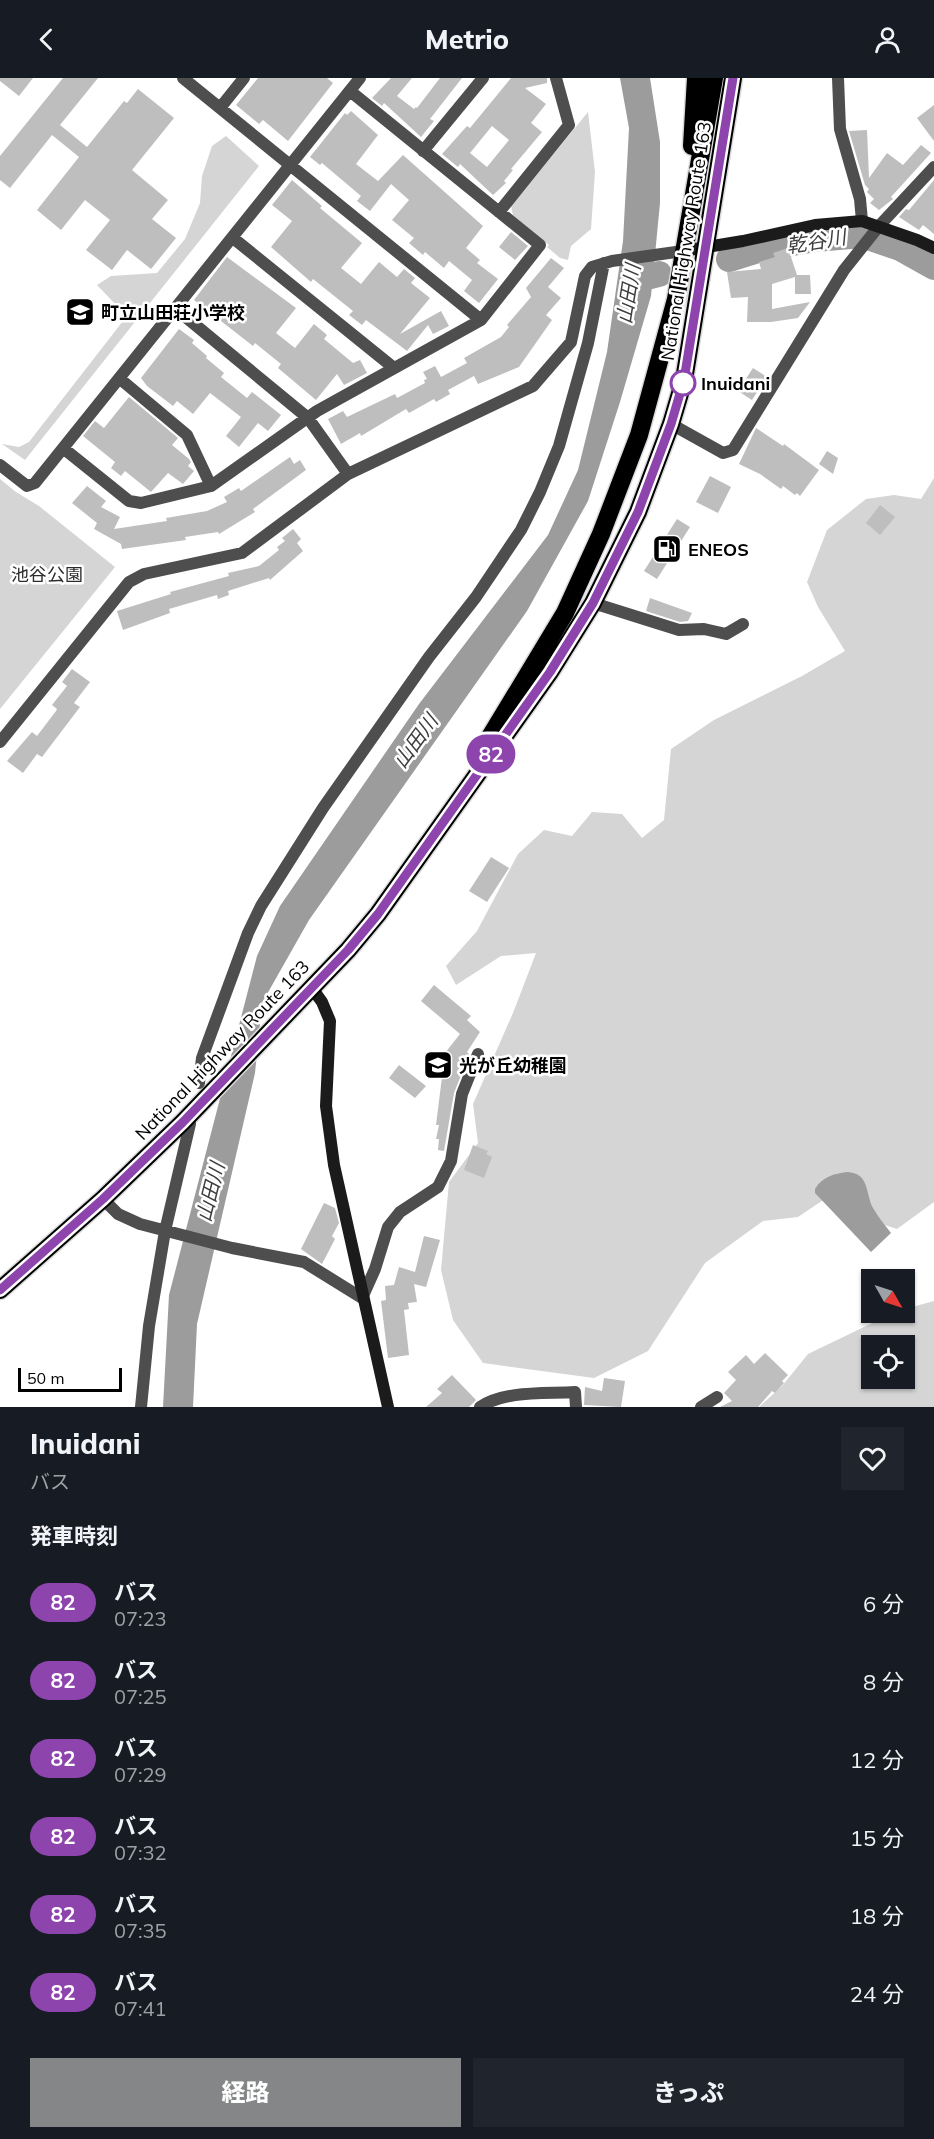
<!DOCTYPE html>
<html lang="ja">
<head>
<meta charset="utf-8">
<style>
	body { margin:0; font-family:Mulish,"Noto Sans JP",sans-serif; background:#20242c; color:#f1f3f6; height:100vh; display:flex; flex-direction:column; font-size:22px; white-space:nowrap }
	* { box-sizing:border-box; margin:0 }
	p { font-size:20px; color:#9ea1a6 }
	.icon { flex:none; width:33px; height:33px; fill:none; stroke:currentColor; stroke-width:2; stroke-linecap:round; stroke-linejoin:round }
	.map { position:relative; height:1329px; overflow:hidden }
	.side { display:flex; flex-direction:column; background:#171b24; flex:1 }
	.side>* { flex:none }
	.badge { padding:0 12px; border-radius:20px; font-size:21px; line-height:39px }
	.needle { width:39px; rotate:129deg }
	.buttons { position:absolute; left:861px; top:1191px; display:grid; gap:12px }
	.buttons a { display:grid; place-items:center; width:54px; height:54px; border-radius:0px; background:#171b24; box-shadow:0 2px 4px #0004; font-size:30px }
	.scale { position:absolute; left:18px; bottom:15px; width:104px; box-sizing:border-box; padding-left:6px; border:3px solid #000; border-top:0; font-size:16px; line-height:21px; white-space:nowrap; color:#000; -webkit-text-stroke:4px #fff; paint-order:stroke }
	.map>.badge { position:absolute; translate:-50% -50%; box-shadow:0 0 0 3px #fff }
	h2 { padding:0 30px; font-size:22px; line-height:54px }
	.round { display:grid; place-items:center; flex:none; width:63px; height:63px; border-radius:0px; background:#20242c }
	.summary { display:flex; align-items:center; justify-content:space-between; height:102px; padding:0 30px }
	h1 { font-size:28px; font-weight:800; line-height:45px }
	.button { display:flex; gap:12px; margin-top:auto; padding:12px 30px }
	.button a { flex:1; height:69px; border-radius:0px; background:#858687; color:#fff; font-size:24px; font-weight:800; line-height:69px; text-align:center }
	.button a+a { background:#20242c; color:#f1f3f6 }
	ul { padding:0; list-style:none }
	li { display:flex; align-items:center; gap:18px; height:78px; padding:0 30px }
	li div { flex:1 }
	li b { display:block; font-size:22px }
	li em { font-style:normal }
	li .badge { min-width:66px; font-weight:700; text-align:center }
	header { display:flex; justify-content:space-between; align-items:center; height:78px; padding:0 30px; background:#171b24; font-size:27px; font-weight:800 }
	.map>svg:first-child { display:block }
</style>
</head>
<body>
<header><svg class="icon" aria-label="back" viewBox="0 0 24 24"><path d="M15 5l-7 7 7 7"/></svg>Metrio<svg class="icon" aria-label="person" viewBox="0 0 24 24"><circle cx="12" cy="8" r="4"/><path d="M4 21q1-7 8-7t8 7"/></svg></header>
<div class="map">
<svg width="934" height="1329" viewBox="0 0 934 1329">
	<rect width="100%" height="100%" fill="#fff"/>
	<path fill="#d5d5d5" fill-rule="evenodd" d="M588 34 595 94 591 151 571 168 568 182 560 180 547 169 549 167 513 137 511 128Z
		M226 58 259 88 25 382 2 366 19 369 29 364 123 243 121 232 97 207 111 198 157 195 185 161 200 125 202 98 212 68Z
		M934 400V1124L897 1151 869 1142 844 1108 798 1139 763 1143 705 1185 648 1273 594 1300 483 1285 453 1242 441 1192 449 1104 478 1065 473 1026 513 935 536 875 501 878 456 907 446 888 477 853 518 776 544 752 572 758 592 734 622 736 642 760 664 742 671 671 714 642 802 598 845 573 818 529 807 504 827 452 866 421 894 417 921 421Z
		M0 401 16 414 39 428 115 489 0 631Z
		M934 1223V1329H759L782 1308 808 1276 893 1235 904 1234 905 1231ZM872 1268H904V1300H872Z"/>
	<path fill="#9c9c9c" d="M620 0H650L660 64V125L651 218 620 324 588 423 527 533 309 842 262 925 255 995 197 1246 193 1329H163L169 1217 257 878 280 828 419 626 548 457 578 392 607 274 623 163 629 50Z
		M847 1094C870 1095 865 1115 873 1130 878 1139 885 1147 891 1155L871 1174 815 1115V1111C823 1098 834 1096 847 1094Z"/>
	<g fill="none" stroke-linecap="round" stroke-linejoin="round">
		<path stroke="#9c9c9c" stroke-width="26" d="M729 181 764 170 815 161 862 157 900 170 934 189
			M631 203 659 196"/>
	</g>
	<path fill="#bebebe" fill-rule="evenodd" d="M0 0H33L19 18 0 3Z
		M63 0H98L60 47 87 69 124 23 127 25 138 11 174 40 132 92 168 122 152 141 176 160 151 191 127 172 112 192 86 172 110 142 85 122 61 152 37 132 79 79 52 57 10 110 0 102V78Z
		M258 0H327L333 5 288 63 263 42 259 46 236 27Z
		M391 0H412L397 18 414 31 416 29 417 30 440 0H462L430 41 434 43 421 59 384 25 382 28 372 20Z
		M511 0H547V5L525 10 546 26 531 45 542 54 511 91 513 92 504 103 506 105 493 117 460 86 458 89 442 76 467 48 470 50ZM492 48 509 62 487 89 470 75Z
		M934 27V63L917 40Z
		M351 33 378 57 356 86 378 103 403 77 483 148 466 170 480 182 477 185 498 201 479 225 464 213 472 202 449 183 444 190 425 174 423 177 409 165 414 160 392 142 409 122 391 106 370 133 357 123 361 118 322 85 320 87 310 79 345 35 347 37Z
		M867 52 869 100 887 75 903 87 921 67 931 75 891 119 893 121 879 132 870 125 874 121 867 114 869 111 865 107 849 53Z
		M292 102 322 128 320 130 362 165 341 190 361 206 379 184 397 199 404 191 415 200 411 205 430 220 400 256 441 233 449 248 433 256 428 247 407 273 366 242 362 247 349 237 353 233 313 201 311 204 271 169 292 143 272 127Z
		M934 102V156L923 147 919 152 899 139 906 131 909 132Z
		M511 154 528 168 515 182 499 169Z
		M788 170 797 197H810L811 216H795V199L772 206V231L810 224 798 240 771 244H747L748 219 731 220 727 194 761 191 759 184 775 179 773 175Z
		M227 179 296 230 276 255 295 270 314 246 327 257 324 261 353 285 360 282 367 295 344 307 337 296 316 322 278 290 281 286 255 265 253 268 194 222Z
		M551 180 564 190 548 209 561 220 546 237 552 242 519 289 478 306 474 298 448 312 450 316 436 324 434 321 409 335 406 331 361 358 360 355 341 366 328 341 343 333 347 339 395 316 397 320 425 305 424 302 427 301 423 294 435 288 441 299 467 285 464 280 501 259 509 249 507 247 531 219 526 210Z
		M179 251 194 262 192 265 207 278 206 280 224 295 221 299 247 320 252 314 281 337 268 353 258 345 239 369 226 358 241 339 210 315 193 336 177 323 173 328 147 308 141 300Z
		M753 290 767 299 752 322 738 313Z
		M129 319 178 360 172 367 189 381 191 384 188 388 194 393 183 406 168 395 151 414 125 393 121 398 111 390 115 384 83 358 95 343 104 350Z
		M756 350 783 368 784 366 819 392 800 418 797 415 795 417 783 408 781 411 760 396 739 386Z
		M827 373 838 380 833 396 819 386Z
		M290 379 294 386 300 382 306 392 253 431 255 434 219 456 218 454 185 459 186 462 122 471 121 466 94 451 97 445 72 425 87 408 106 423 101 429 120 439 114 451 167 443 166 440 207 433 227 424 224 419 239 410 241 413Z
		M710 398 731 409 718 435 696 424Z
		M880 427 895 439 880 457 866 445Z
		M677 441 690 449 657 501 644 493Z
		M293 451 301 461 297 465 303 473 270 502 269 500 228 513 229 517 218 521 217 517 169 531 170 535 123 552 117 533 171 516 170 514 229 498 228 495 259 488 279 472 277 469 285 463 282 460Z
		M650 520 692 535 688 543 680 544 652 535 646 533Z
		M72 591 90 604 74 625 80 629 42 679 37 676 23 695 7 683 32 654 37 658 56 633 57 631 52 627 67 608 62 604Z
		M491 779 509 790 487 824 469 813Z
		M434 907 471 938 467 942 480 954 467 974 469 976 467 981 458 992 462 995 454 1015 444 1073 438 1072 439 1061H436L439 1047H436L445 975 460 956 421 923Z
		M399 987 426 1008 415 1020 389 1000Z
		M473 1067 488 1073 486 1076 492 1079 484 1100 464 1092Z
		M324 1125 335 1130 339 1145 332 1158 335 1161 322 1186 301 1171Z
		M424 1158 440 1162 426 1209 414 1206 417 1224 408 1225 409 1231 404 1232 409 1277 388 1280 381 1223 386 1222 385 1208 394 1207 399 1189 415 1194Z
		M765 1275 788 1297 782 1303 784 1305 775 1315 772 1313 758 1329H720L732 1323 724 1315 736 1302 728 1294 746 1277 754 1286Z
		M452 1297 476 1322 469 1329H426L442 1315 437 1311Z
		M604 1300 625 1303 621 1329 584 1327 585 1309 602 1313Z"/>
	<g fill="none" stroke-linecap="round" stroke-linejoin="round">
		<g stroke="#dbdbdb" stroke-width="21">
			<path id="highway" d="M692 68 696 0
				M487 664 565 535 601 456 639 357 676 221 714 0
				M0 1212 103 1121 183 1044 348 872 378 836 550 594 593 525 638 434 671 346 684 302 733 0"/>
		</g>
		<path stroke="#4e4e4e" stroke-width="12" d="M183 0 481 242
			M838 0 840 51 860 121 862 143
			M220 30 244 0
			M423 73 483 0
			M499 134 569 47 556 0
			M233 160 394 290
			M176 231 308 340 348 396
			M119 300 187 357 211 408
			M671 346 723 375 733 372 844 192 879 148 934 89
			M63 370 129 423 141 425 211 408 317 333 481 242 540 167 350 13
			M0 387 27 408 35 405 360 0
			M593 525 679 552 704 551 726 556 743 546
			M0 664 129 504 144 496 242 475 348 396 533 308 571 264 585 198 592 189 612 183 683 173
			M199 1005 202 980 248 855 261 828 323 730 429 579 476 519 521 452 540 414 559 368 588 265 604 185
			M103 1121 118 1136 140 1146 232 1170 304 1184 362 1220 375 1191 388 1149 400 1134 438 1109 451 1083 462 1016 478 976
			M141 1329 149 1248 165 1153 190 1046
			M480 1329C506 1312 546 1316 575 1314L576 1329
			M701 1329 717 1319"/>
		<path stroke="#1b1b1b" stroke-width="12" d="M683 173 743 163 815 147 862 143 917 162 934 170
			M312 910 322 924 330 943 326 1028 334 1087 388 1329"/>
		<use href="#highway" stroke="#000" stroke-width="18"/>
	</g>
	<g fill="none" stroke-linecap="round" stroke-linejoin="round">
		<g stroke="#fff" stroke-width="14">
			<path id="line" d="M0 1212 103 1121 183 1044 348 872 378 836 550 594 593 525 638 434 671 346 684 302 733 0"/>
		</g>
		<use href="#line" stroke="#8e44ad" stroke-width="9"/>
	</g>
	<defs>
		<g id="school-square" transform="scale(1.5)"><rect x="-9" y="-9" width="18" height="18" rx="4" fill="#000" stroke="#fff"/><path d="M0-5L7-2L0 1L-7-2ZM-4 1L0 2.5L4 1V4Q0 6-4 4Z" fill="#fff"/></g>
		<g id="fuel-square" transform="scale(1.5)"><rect x="-9" y="-9" width="18" height="18" rx="4" fill="#000" stroke="#fff"/><path d="M-5.5-6h7V0h2V4h1.3V-2.5L3-4.5l.8-.8L6-3V5H2.5V1h-1V6h-7ZM-4.2-4.7v3.2H.2V-4.7Z" fill="#fff"/></g>
	</defs>
	<g fill-rule="evenodd">
		<use href="#school-square" x="80" y="234"/>
		<use href="#fuel-square" x="667" y="471"/>
		<use href="#school-square" x="438" y="987"/>
	</g>
	<circle fill="#fff" stroke="#8e44ad" stroke-width="3" cx="683" cy="305" r="12"/>
	<g text-anchor="middle" dominant-baseline="central" stroke-width="5" stroke-linejoin="round" paint-order="stroke">
		<g font-size="18" fill="#000" stroke="#fff">
			<text transform="translate(686 163) rotate(-81)">National Highway Route 163</text>
			<text transform="translate(222 972) rotate(-46)">National Highway Route 163</text>
		</g>
		<g font-size="18" font-weight="bold" fill="#000" stroke="#fff" text-anchor="start">
			<text x="101" y="234">町立山田荘小学校</text>
			<text x="688" y="471">ENEOS</text>
			<text x="459" y="987">光が丘幼稚園</text>
		</g>
		<g font-size="18" font-weight="bold" fill="#000" stroke="#fff" text-anchor="start">
			<text x="701" y="305">Inuidani</text>
		</g>
		<g font-size="18" fill="#2c2c2c" stroke="#fff">
			<text x="47" y="496">池谷公園</text>
		</g>
		<g font-size="20" font-style="italic" fill="#3d3d3d" stroke="#fff">
			<text transform="translate(816 163) rotate(-9)">乾谷川</text>
			<text transform="translate(628 216) rotate(-81)">山田川</text>
			<text transform="translate(415 663) rotate(-54)">山田川</text>
			<text transform="translate(210 1114) rotate(-76)">山田川</text>
		</g>
	</g>
</svg>
<div class="buttons">
<a><svg class="needle" viewBox="-14 -14 28 28"><path d="M0-13l5 13h-10z" fill="#e53935"/><path d="M0 13l5-13h-10z" fill="#9ea1a6"/></svg></a>
<a><svg class="icon" aria-label="locate" viewBox="0 0 24 24"><circle cx="12" cy="12" r="6"/><path d="M12 2v4M12 18v4M2 12h4M18 12h4"/></svg></a>
</div>
<div class="scale">50 m</div>
<b class="badge" style="left:491px;top:676px;background:#8e44ad;color:#fff">82</b>
</div>
<section class="side">
<div class="summary"><div><h1>Inuidani</h1><p>バス</p></div><a class="round"><svg class="icon" aria-label="heart" viewBox="0 0 24 24"><path d="M12 20l-8-8c-3-5 5-10 8-4 3-6 11-1 8 4z"/></svg></a></div>
<h2>発車時刻</h2>
<ul>
<li><span class="badge" style="background:#8e44ad;color:#fff">82</span><div><b>バス</b><p>07:23</p></div><em>6 分</em></li>
<li><span class="badge" style="background:#8e44ad;color:#fff">82</span><div><b>バス</b><p>07:25</p></div><em>8 分</em></li>
<li><span class="badge" style="background:#8e44ad;color:#fff">82</span><div><b>バス</b><p>07:29</p></div><em>12 分</em></li>
<li><span class="badge" style="background:#8e44ad;color:#fff">82</span><div><b>バス</b><p>07:32</p></div><em>15 分</em></li>
<li><span class="badge" style="background:#8e44ad;color:#fff">82</span><div><b>バス</b><p>07:35</p></div><em>18 分</em></li>
<li><span class="badge" style="background:#8e44ad;color:#fff">82</span><div><b>バス</b><p>07:41</p></div><em>24 分</em></li>
</ul>
<div class="button"><a>経路</a><a>きっぷ</a></div>
</section>
</body>
</html>
